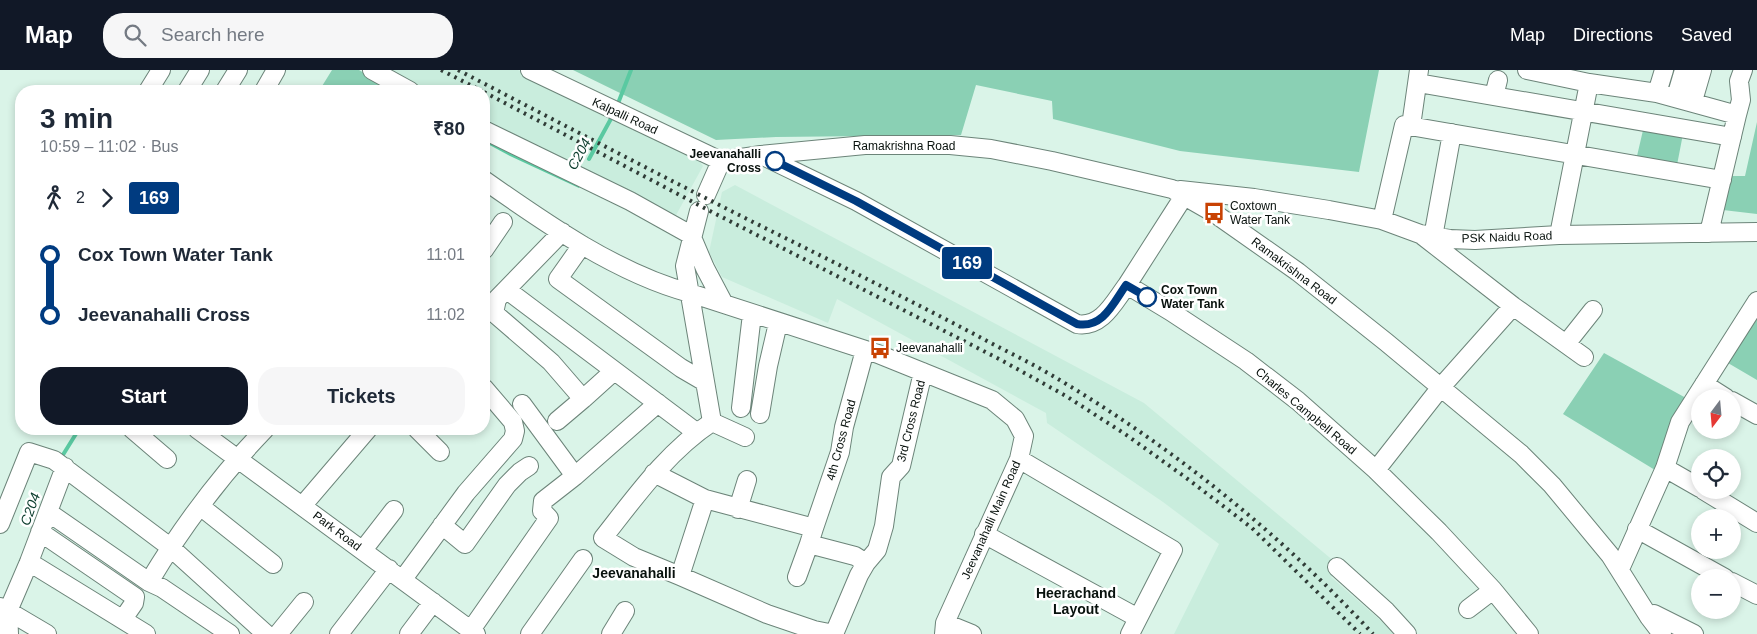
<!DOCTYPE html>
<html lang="en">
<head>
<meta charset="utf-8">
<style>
	body { margin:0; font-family:Arial,sans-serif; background:#f6f6f7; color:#1f2937; height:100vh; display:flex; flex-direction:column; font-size:19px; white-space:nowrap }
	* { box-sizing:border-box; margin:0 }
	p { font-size:16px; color:#747a83 }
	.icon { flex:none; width:28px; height:28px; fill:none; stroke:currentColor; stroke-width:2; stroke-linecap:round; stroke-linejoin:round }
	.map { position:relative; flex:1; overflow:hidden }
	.details { position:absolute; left:15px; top:15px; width:475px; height:350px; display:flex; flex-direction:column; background:#fff; border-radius:20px; box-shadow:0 2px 8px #0003 }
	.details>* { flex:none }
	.badge { padding:0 10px; border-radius:4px; font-size:18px; line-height:32px }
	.needle { width:32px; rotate:196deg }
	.tools { position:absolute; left:1691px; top:319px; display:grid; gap:10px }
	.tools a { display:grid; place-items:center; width:50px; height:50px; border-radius:50%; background:#fff; box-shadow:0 2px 8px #0003; font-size:25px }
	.map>.badge { position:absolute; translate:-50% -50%; box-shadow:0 0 0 2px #fff }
	.legs { display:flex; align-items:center; gap:8px; height:55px; padding:0 25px; font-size:16px }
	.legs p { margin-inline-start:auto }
	.summary { display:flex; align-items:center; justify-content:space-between; height:85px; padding:0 25px }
	h1 { font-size:28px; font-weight:700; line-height:38px }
	.cta { display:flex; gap:10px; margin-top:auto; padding:10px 25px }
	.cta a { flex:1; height:58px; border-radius:20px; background:#111827; color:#fff; font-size:20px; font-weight:700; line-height:58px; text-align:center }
	.cta a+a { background:#f6f6f7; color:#1f2937 }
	ul { padding:0 25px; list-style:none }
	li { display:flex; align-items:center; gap:18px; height:60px; font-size:19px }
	li i { display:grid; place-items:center; width:8px; height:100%; margin:0 6px; background:currentColor }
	li i::after { content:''; width:12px; height:12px; margin:-6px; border:4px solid; border-radius:50%; background:#fff }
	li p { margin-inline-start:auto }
	li:first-child i { background:linear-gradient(#0000 50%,currentColor 0) }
	li:last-child i { background:linear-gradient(currentColor 50%,#0000 0) }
	header { display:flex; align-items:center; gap:30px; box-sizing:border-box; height:70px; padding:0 25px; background:#111827; color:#fff }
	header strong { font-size:24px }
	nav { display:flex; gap:28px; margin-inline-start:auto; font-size:18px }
	.search { width:350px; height:45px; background:#f6f6f7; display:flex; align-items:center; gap:12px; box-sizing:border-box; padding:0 18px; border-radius:20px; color:#747a83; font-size:19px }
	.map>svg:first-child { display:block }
</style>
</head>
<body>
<header>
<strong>Map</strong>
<div class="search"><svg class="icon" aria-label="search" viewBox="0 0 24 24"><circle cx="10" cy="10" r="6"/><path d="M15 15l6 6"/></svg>Search here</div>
<nav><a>Map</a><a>Directions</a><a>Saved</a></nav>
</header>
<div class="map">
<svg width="1757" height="564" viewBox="0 0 1757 564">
	<rect width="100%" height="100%" fill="#daf4e8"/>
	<path fill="#c9eddd" d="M386 0H518L692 82 703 96 675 147 484 53V21H423Z
		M735 115 1144 333 1341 497 1331 507 1396 564H1174L1219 474 1163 432 1047 353 1046 343 837 229 828 253 722 207 709 182 722 122Z"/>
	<path fill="#8ad0b4" d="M332 0H359L394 21H319Z
		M573 0H1379L1359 102 1180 81 1053 49 1052 31 976 15 961 65 776 67 716 70Z
		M1757 52V144L1723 140 1730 106H1745Z
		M1644 56 1683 64 1677 95 1637 86Z
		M1757 247V310L1728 293Z
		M1604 283 1686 328 1655 400 1563 344Z"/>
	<path fill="#5ac9a1" d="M484 66 581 114 579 118 510 86 484 72Z"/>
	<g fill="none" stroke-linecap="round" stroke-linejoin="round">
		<path stroke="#5ac9a1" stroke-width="4" d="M617 36 631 0
			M589 89 613 45
			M61 388 79 359"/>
		<g stroke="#6c8479" stroke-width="20">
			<path id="minor" d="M372 0 410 21
				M530 0 721 91
				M1527 0 1589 13 1657 23 1737 45 1709 163
				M1418 13 1732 67
				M148 21 161 0
				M187 21 200 0
				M225 21 238 0
				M264 21 276 0
				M1657 23 1664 0
				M1494 26 1498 10
				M1676 27 1684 0
				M1693 31 1702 0
				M1737 45 1741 30 1739 11 1743 0
				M1411 56 1419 0
				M484 60 630 131 691 165 705 198 724 234
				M761 85 856 131 1077 254C1102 258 1114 232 1127 215L1170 241 1246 291 1298 331 1376 400 1439 462 1493 520 1529 564
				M721 91 761 85 865 75H950L991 79 1052 91 1172 119 1214 143 1298 202 1386 272 1521 384 1552 415 1610 485 1649 547 1662 564
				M484 110C545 153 618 204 690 223L878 284 992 330 1015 349 1024 366 1019 389 945 553 944 564
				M1180 120 1254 128 1329 140 1382 150 1420 164 1450 169 1475 170 1559 165 1757 162
				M706 125 721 91
				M699 141 685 196 712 352C667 382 636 426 603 468L634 487 680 506 767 544 814 560 834 564
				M1382 150 1404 55 1722 110
				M562 162 497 229 494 243 551 292 583 329 614 301
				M1559 165 1589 13
				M1423 166 1513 236
				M1433 167 1452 63
				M582 175 558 209 681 298 705 312
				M484 180 503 152
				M1127 215 1184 126
				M507 220 696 362
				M1566 274 1593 240
				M1704 314 1726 328
				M1732 331 1757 345
				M522 334 575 406
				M741 338 752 244
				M760 344 768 296 778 253
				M557 351 583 329
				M712 352 745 367
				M132 359 167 389
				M197 359 476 564
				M417 359 440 382
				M1019 389 1173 480 1130 564
				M1665 398 1700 418
				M1376 400 1441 317 1513 236 1584 287
				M654 403 705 429 814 458 809 474 855 486 866 493
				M1703 420 1757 453
				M303 435 368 359
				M200 436 273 494
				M738 439 747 410
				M48 442 149 512 162 518 230 564
				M0 454 29 382 54 390 170 477 266 564
				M442 455 465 474 507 415 520 402 529 396
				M814 458 840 382 844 357 865 280
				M1637 459 1725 508
				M40 462 135 527 134 533 123 549
				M984 464 1138 548
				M363 480 394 440
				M29 492 146 564
				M1337 497 1386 541 1407 564
				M1620 499 1665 398 1680 352 1757 231
				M680 506 705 429
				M797 507 809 474
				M403 509 466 423 513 369 515 361 513 352 484 318
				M149 512C182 457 221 405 265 359
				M1732 512 1757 525
				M0 537 8 541 9 564
				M1468 539 1493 520
				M1649 547 1654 544 1694 564
				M945 553 972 564
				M471 560 549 448 542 441 543 431 575 406 658 333
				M47 564 8 541 29 492 65 397
				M278 564 304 532
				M339 564 389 499
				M409 564 433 532
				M530 564 583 489
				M611 564 625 541
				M834 564 859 505 866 493 877 480 884 456 891 407 901 396 923 302"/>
		</g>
		<use href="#minor" stroke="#fff" stroke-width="18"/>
		<path stroke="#303c37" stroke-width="4" stroke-dasharray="2.5 5" stroke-linecap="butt" d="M441 0 482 21
			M458 0C560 53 661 106 763 157 834 192 905 228 976 265 1001 279 1028 291 1053 306 1171 376 1280 463 1373 564
			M484 22 712 142 1001 290 1066 326 1125 364 1185 407 1252 458 1360 564"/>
	</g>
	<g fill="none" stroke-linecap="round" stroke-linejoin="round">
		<g stroke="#fff" stroke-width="11">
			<path id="line-1" d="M775 91 856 131 1077 254C1103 259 1114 232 1126 215L1147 227"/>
		</g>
		<use href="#line-1" stroke="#003b80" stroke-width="8"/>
	</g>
	<defs>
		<g id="bus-bare" transform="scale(1.725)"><path d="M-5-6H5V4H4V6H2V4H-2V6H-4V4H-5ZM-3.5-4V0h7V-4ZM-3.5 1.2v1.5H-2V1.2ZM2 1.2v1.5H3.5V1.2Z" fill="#c84203" stroke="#fff" stroke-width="2.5" paint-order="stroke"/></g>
	</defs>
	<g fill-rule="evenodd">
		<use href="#bus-bare" x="1214" y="143"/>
		<use href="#bus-bare" x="880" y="278"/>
	</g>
	<g fill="#fff" stroke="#003b80" stroke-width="2.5">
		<circle cx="775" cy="91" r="9"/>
		<circle cx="1147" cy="227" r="9"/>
	</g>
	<g text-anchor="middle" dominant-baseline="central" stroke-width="5" stroke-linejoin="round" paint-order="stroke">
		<g font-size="12" fill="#08110d" stroke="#fff">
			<text transform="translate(625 46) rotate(25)">Kalpalli Road</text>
			<text x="904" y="76">Ramakrishna Road</text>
			<text transform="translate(1507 167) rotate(-2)">PSK Naidu Road</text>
			<text transform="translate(1294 201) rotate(37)">Ramakrishna Road</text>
			<text transform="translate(1306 341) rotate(40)">Charles Campbell Road</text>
			<text transform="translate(911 351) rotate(-76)">3rd Cross Road</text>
			<text transform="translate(841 370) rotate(-75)">4th Cross Road</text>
			<text transform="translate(991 450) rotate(-66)">Jeevanahalli Main Road</text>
			<text transform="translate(337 461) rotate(37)">Park Road</text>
		</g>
		<g font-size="12" font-weight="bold" fill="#08110d" stroke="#fff" text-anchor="end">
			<text x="761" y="84">Jeevanahalli<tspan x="761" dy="14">Cross</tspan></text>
			<text x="1161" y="220" text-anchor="start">Cox Town<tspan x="1161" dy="14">Water Tank</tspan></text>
		</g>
		<g font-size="12" fill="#08110d" stroke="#fff" text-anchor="start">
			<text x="1230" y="136">Coxtown<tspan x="1230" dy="14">Water Tank</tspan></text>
			<text x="896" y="278">Jeevanahalli</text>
		</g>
		<g font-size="14" font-style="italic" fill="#0b3d2d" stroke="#fff">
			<text transform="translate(579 84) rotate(-62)">C204</text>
			<text transform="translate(30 439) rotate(-70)">C204</text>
		</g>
		<g font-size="14" font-weight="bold" fill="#08110d" stroke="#fff">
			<text x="634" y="503">Jeevanahalli</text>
			<text x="1076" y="523">Heerachand<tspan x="1076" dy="16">Layout</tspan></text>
		</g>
	</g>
</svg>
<div class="tools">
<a><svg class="needle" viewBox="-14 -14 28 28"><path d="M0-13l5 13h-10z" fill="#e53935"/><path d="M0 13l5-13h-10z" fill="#747a83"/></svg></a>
<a><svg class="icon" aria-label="locate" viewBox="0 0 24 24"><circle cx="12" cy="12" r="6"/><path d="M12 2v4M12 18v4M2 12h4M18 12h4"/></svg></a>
<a>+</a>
<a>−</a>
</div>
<b class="badge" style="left:967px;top:193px;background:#003b80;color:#fff">169</b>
<section class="details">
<div class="summary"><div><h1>3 min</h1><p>10:59 – 11:02 · Bus</p></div><b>₹80</b></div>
<div class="legs"><svg class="icon" aria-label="walk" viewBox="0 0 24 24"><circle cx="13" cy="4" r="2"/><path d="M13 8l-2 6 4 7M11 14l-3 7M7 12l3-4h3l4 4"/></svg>2<svg class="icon" aria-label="forward" viewBox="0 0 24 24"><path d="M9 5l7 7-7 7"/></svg><b class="badge" style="background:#003b80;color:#fff">169</b></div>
<ul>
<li><i style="color:#003b80"></i><b>Cox Town Water Tank</b><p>11:01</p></li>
<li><i style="color:#003b80"></i><b>Jeevanahalli Cross</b><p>11:02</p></li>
</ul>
<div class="cta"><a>Start</a><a>Tickets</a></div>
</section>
</div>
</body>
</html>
